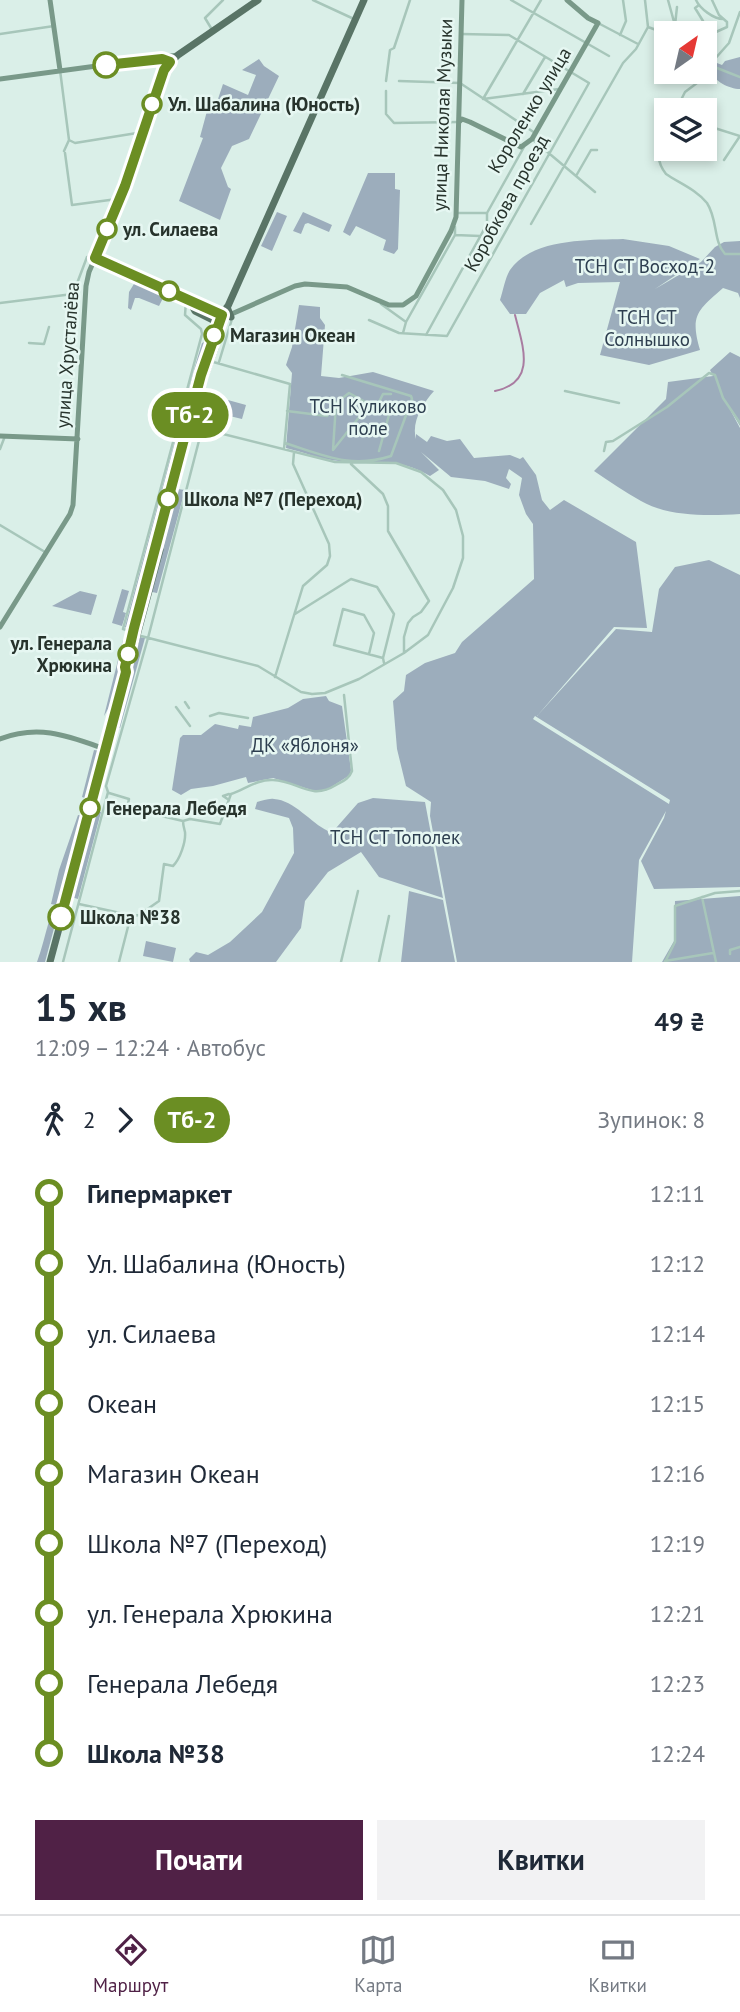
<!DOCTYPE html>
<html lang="uk">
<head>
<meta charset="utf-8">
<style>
	body { margin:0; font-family:"PT Sans",sans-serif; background:#f2f2f3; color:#1f2937; height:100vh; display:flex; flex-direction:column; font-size:26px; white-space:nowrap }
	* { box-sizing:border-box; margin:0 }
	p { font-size:23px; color:#747a83 }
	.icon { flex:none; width:38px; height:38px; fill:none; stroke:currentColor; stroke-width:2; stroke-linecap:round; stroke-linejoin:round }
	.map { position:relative; height:962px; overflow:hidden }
	.panel { display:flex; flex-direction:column; background:#fff; flex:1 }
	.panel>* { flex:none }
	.badge { padding:0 14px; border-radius:23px; font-size:24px; line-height:46px }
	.needle { width:46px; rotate:34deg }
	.fabs { position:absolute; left:654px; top:21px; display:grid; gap:14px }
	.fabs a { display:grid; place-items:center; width:63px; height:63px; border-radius:0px; background:#fff; box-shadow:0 4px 10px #0003; font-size:35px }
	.map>.badge { position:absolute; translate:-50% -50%; box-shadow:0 0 0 4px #fff }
	.legs { display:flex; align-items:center; gap:10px; height:77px; padding:0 35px; font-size:23px }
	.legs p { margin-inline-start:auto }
	.head { display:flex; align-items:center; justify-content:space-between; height:119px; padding:0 35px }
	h1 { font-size:38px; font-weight:600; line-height:52px }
	.action { display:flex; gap:14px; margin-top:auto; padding:14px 35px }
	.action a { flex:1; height:80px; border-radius:0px; background:#502146; color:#fff; font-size:28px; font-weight:600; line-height:80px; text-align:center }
	.action a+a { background:#f2f2f3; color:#1f2937 }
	ul { padding:0 35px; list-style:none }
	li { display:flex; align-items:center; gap:24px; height:70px; font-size:26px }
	li i { display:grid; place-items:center; width:10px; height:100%; margin:0 9px; background:currentColor }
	li i::after { content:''; width:18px; height:18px; margin:-9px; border:5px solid; border-radius:50%; background:#fff }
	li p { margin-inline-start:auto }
	li:first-child i { background:linear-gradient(#0000 50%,currentColor 0) }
	li:last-child i { background:linear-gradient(currentColor 50%,#0000 0) }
	.dock { display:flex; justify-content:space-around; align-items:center; height:98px; border-top:2px solid #e0e1e3; background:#fff; font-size:19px; color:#747a83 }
	.dock a { display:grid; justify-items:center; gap:4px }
	.dock .selected { color:#502146 }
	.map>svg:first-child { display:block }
</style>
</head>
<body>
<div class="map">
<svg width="740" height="962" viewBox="0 0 740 962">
	<rect width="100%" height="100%" fill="#daefe8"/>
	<path fill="#9cadbc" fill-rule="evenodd" d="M717 57V63L722 65 725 61 740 57V89C729 89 714 81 710 71L716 68 714 64Z
		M259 59 264 66 279 76 249 139 232 146 221 168 228 187 231 189 220 220 179 201 203 138 200 137 210 100 217 102 223 84 248 95 256 75 242 70Z
		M368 173H395V189L400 190 398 249 394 254 383 250 386 240 356 226 350 236 343 232Z
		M277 212 287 216 272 251 261 246Z
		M303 212 332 225 329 232 308 223 305 224 301 234 293 231Z
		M623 239 669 246 700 259 655 289 701 262 715 247 724 242 740 241V298L738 293 723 288C697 311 690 315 700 350L649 365 600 355 620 282 578 283 566 287 564 280 540 293 526 314H510L500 300C503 291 505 278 510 270 532 238 590 240 623 239Z
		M137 279 166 292 159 306 139 298H135L131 310 128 308 129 292Z
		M299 305 320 307V318L325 325 321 376 339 378 373 372 434 391C423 403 411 422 416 439V434L427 442 431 436 447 441 460 439 474 458 510 455 520 459 523 457 536 475 542 500 550 510 564 500 636 542 647 628 614 627 537 716 616 629 652 632 659 589 675 567 709 560 740 575V887L654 889 641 861 664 818 666 811 639 860 632 962H457L430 816 431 802 406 786 397 749 393 701 404 691 406 675 425 663 455 653 462 642 534 579 533 524 526 514 519 495 522 478 509 469 506 478 511 484 509 489 485 481 451 477 421 452 439 470 430 476C398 457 374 464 339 461 322 460 303 452 286 448L292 373 286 365 292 347ZM535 716 670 800 669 804 533 719Z
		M209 340 132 624 128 629 125 627 193 373 202 343Z
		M730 352 740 357V426L725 400 740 428V514C709 516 669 517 641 501 625 492 609 481 594 471L666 399 668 382 713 376 710 370Z
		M217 397 246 405 242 419 213 412Z
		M178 489 185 490 157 593 152 592Z
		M122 589 129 591 123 612 126 613 122 626 112 623Z
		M80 591 97 595 91 615 52 606Z
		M139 637 145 638 120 728 116 727Z
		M123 640 129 641 113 700 104 716Z
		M326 696 329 701 342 706 351 770 350 775 325 791H315L273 778 248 783 246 777 213 786 191 789 181 795 172 790 180 738 183 735H201L215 724 238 729 239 725 251 727 253 717 288 708 303 699Z
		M94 750 100 751 88 799 82 797Z
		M373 798 425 802 443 898 379 877 361 852 328 872 305 901 301 928 276 962H190L189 959 196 952 208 955 230 942 262 912 294 853 293 828 289 818 255 809 257 802C262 801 269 798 274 799 294 800 311 823 328 831L329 836 358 803Z
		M94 810 101 812 78 899 71 897Z
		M78 815 84 816 45 962H37C42 948 45 935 49 921 51 915 54 912 56 905L51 904 59 870Z
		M409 891 443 900 455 962H401Z
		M740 896V962H662L674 941 675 901Z
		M146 941 176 948 173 962 143 956Z"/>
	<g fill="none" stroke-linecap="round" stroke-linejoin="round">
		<path stroke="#a97ca1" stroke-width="2" d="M495 391C537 382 523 347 515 315"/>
		<path stroke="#a7c6ba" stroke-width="2.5" d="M313 0 354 19
			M511 0 609 56
			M668 0 676 29
			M696 0C700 9 714 19 723 19
			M699 5 695 8 703 21
			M598 23 638 44
			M648 27 659 31 675 25 677 7
			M211 28 205 18 223 0
			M0 34 54 26
			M620 35 626 21 623 0
			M705 37 727 27V22L719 15 712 0
			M717 68 712 65 713 61 729 43 740 12
			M717 68 740 77
			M60 70 69 140 64 151
			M386 81 390 50 394 48 410 0
			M399 81 460 83 535 133
			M386 91V114L394 123 459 122
			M523 94 545 57
			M483 99 541 0
			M483 99 559 89
			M676 110 685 92 717 68
			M705 125 740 136
			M667 133C659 149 654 159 666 174 679 183 697 190 707 203 718 220 713 241 725 254H740
			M532 139 595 192
			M69 140 75 143 137 133
			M65 153 72 205 117 199
			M724 160 740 136
			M576 176 591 150H597
			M456 213H487
			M531 224 623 63 636 49 648 27 645 0
			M455 235 480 236
			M0 303 73 294 87 257 92 256
			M381 304 406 322
			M369 320 399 333 447 336 589 83 509 35 461 34
			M403 333 406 322 455 235V227
			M426 335 487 224V213L524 147
			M29 343 44 344 49 327
			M210 361 290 384 284 449
			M219 362 232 319
			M565 391 619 403
			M336 403 333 450 368 406
			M376 408 383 394H391
			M287 411 327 416 336 403 349 393 389 415 379 451
			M285 443C323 455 351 469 391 456L412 399 411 396 342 375
			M0 449 5 436
			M604 451 606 442 613 441 667 407 709 373 715 375 723 398 740 423
			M351 464 383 494 388 506V531L429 601 421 612 413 617 408 623 404 637V653
			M0 525 45 552
			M295 614 351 579 377 587 394 614 383 658
			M133 632 123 629 202 334 201 329 185 315 186 301
			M137 635 258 666 301 692 312 694 325 693 359 679 404 653 428 635 453 588 463 558V536L456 510 443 490 421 472 396 463 335 462 191 426
			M369 654 374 633 364 615 343 609 334 645 383 658 384 663
			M275 677 303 586 327 565 330 556 329 544 293 464 294 452
			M185 702 189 708
			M176 707 190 726
			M210 716 219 713 248 718
			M109 793 129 799 127 808 183 821
			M229 800 223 796 229 794
			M702 897 716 962
			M79 904 134 916 139 915 159 901 164 864 173 866C180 859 186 842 185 832 184 828 183 825 183 821L190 819 220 824 231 794C245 789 258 779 273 780 299 781 310 801 336 785 343 781 349 779 352 771L344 695
			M730 954V950L740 947
			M665 961 713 953
			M63 962 108 792 106 786 148 638 202 429
			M119 962 131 915
			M341 962 358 891
			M379 962 389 916
			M665 962 675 942V906L715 893 740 891"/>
		<path stroke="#799989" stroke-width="5" d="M50 0 60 70
			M0 79 178 55
			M459 122 462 119 470 122 521 147 532 139 598 23 588 18 567 0
			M227 316 295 286 305 284 347 287 389 305H403L416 296 451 231 456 217 462 0
			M0 436 78 439
			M0 627 70 514 73 505 86 286 89 272 95 258
			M0 739C39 724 68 736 105 749"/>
		<path stroke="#597466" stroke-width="7" d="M189 300 195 311 219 323
			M227 307 231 317
			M222 315 95 258 125 186 167 66 178 55 258 0
			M206 373 215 348
			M135 643 160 550
			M126 672 125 667 201 375 212 342 364 0
			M50 962 129 668"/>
	</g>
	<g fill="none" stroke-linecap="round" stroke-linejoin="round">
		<g stroke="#fff" stroke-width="16">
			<path id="line-1" d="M61 917 126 672 125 667 134 628 201 375 222 315 95 258 125 186 164 70 170 62 162 59 106 65"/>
		</g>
		<use href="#line-1" stroke="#6b8e23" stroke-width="10"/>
	</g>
	<g fill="#fff" stroke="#6b8e23" stroke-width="3.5">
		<circle cx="106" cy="65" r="12"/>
		<circle cx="152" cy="104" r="9"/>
		<circle cx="107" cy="229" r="9"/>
		<circle cx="169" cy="291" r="9"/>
		<circle cx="214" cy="335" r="9"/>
		<circle cx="168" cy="499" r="9"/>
		<circle cx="128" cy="654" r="9"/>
		<circle cx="90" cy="808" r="9"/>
		<circle cx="61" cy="917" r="12"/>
	</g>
	<g text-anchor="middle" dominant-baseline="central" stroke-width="5" stroke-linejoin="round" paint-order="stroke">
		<g font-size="19" font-weight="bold" fill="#27332c" stroke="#e6f7f2" text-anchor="start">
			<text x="168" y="104">Ул. Шабалина (Юность)</text>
			<text x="123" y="229">ул. Силаева</text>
			<text x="230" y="335">Магазин Океан</text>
			<text x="184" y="499">Школа №7 (Переход)</text>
			<text x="112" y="643" text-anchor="end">ул. Генерала<tspan x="112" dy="22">Хрюкина</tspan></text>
			<text x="106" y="808">Генерала Лебедя</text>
			<text x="80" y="917">Школа №38</text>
		</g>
		<g font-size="19" fill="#27332c" stroke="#e6f7f2">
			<text transform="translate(529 110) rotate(-59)">Короленко улица</text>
			<text transform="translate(442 115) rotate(-88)">улица Николая Музыки</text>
			<text transform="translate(506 203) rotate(-61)">Коробкова проезд</text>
			<text transform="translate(67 355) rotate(-86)">улица Хрусталёва</text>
		</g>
		<g font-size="19" fill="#2d3e4f" stroke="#e6f7f2">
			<text x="645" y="266">ТСН СТ Восход-2</text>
			<text x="647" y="317">ТСН СТ<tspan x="647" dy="22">Солнышко</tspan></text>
			<text x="368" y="406">ТСН Куликово<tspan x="368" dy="22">поле</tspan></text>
			<text x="305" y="745">ДК «Яблоня»</text>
			<text x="395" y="837">ТСН СТ Тополек</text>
		</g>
	</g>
</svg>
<div class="fabs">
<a><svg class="needle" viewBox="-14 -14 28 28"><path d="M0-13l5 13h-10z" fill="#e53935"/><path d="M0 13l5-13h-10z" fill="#747a83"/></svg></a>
<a><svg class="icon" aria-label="layers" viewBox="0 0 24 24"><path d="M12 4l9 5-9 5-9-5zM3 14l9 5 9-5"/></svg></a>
</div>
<b class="badge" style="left:190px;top:415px;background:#6b8e23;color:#fff">Тб-2</b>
</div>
<section class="panel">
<div class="head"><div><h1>15 хв</h1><p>12:09 – 12:24 · Автобус</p></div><b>49 ₴</b></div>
<div class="legs"><svg class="icon" aria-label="walk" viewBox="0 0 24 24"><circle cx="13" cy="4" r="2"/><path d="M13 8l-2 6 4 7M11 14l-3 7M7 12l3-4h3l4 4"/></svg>2<svg class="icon" aria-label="forward" viewBox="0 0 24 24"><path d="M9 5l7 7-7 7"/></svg><b class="badge" style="background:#6b8e23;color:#fff">Тб-2</b><p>Зупинок: 8</p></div>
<ul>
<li><i style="color:#6b8e23"></i><b>Гипермаркет</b><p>12:11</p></li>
<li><i style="color:#6b8e23"></i><span>Ул. Шабалина (Юность)</span><p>12:12</p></li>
<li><i style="color:#6b8e23"></i><span>ул. Силаева</span><p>12:14</p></li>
<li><i style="color:#6b8e23"></i><span>Океан</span><p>12:15</p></li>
<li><i style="color:#6b8e23"></i><span>Магазин Океан</span><p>12:16</p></li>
<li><i style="color:#6b8e23"></i><span>Школа №7 (Переход)</span><p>12:19</p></li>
<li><i style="color:#6b8e23"></i><span>ул. Генерала Хрюкина</span><p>12:21</p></li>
<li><i style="color:#6b8e23"></i><span>Генерала Лебедя</span><p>12:23</p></li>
<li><i style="color:#6b8e23"></i><b>Школа №38</b><p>12:24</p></li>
</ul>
<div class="action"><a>Почати</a><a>Квитки</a></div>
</section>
<nav class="dock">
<a class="selected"><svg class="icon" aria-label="directions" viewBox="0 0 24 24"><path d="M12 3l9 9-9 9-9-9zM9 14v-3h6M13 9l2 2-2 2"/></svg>Маршрут</a>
<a><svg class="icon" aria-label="map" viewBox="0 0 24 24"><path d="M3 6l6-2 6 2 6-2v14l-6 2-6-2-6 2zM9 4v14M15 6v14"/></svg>Карта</a>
<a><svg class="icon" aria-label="tickets" viewBox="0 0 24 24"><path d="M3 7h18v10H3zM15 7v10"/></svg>Квитки</a>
</nav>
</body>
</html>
